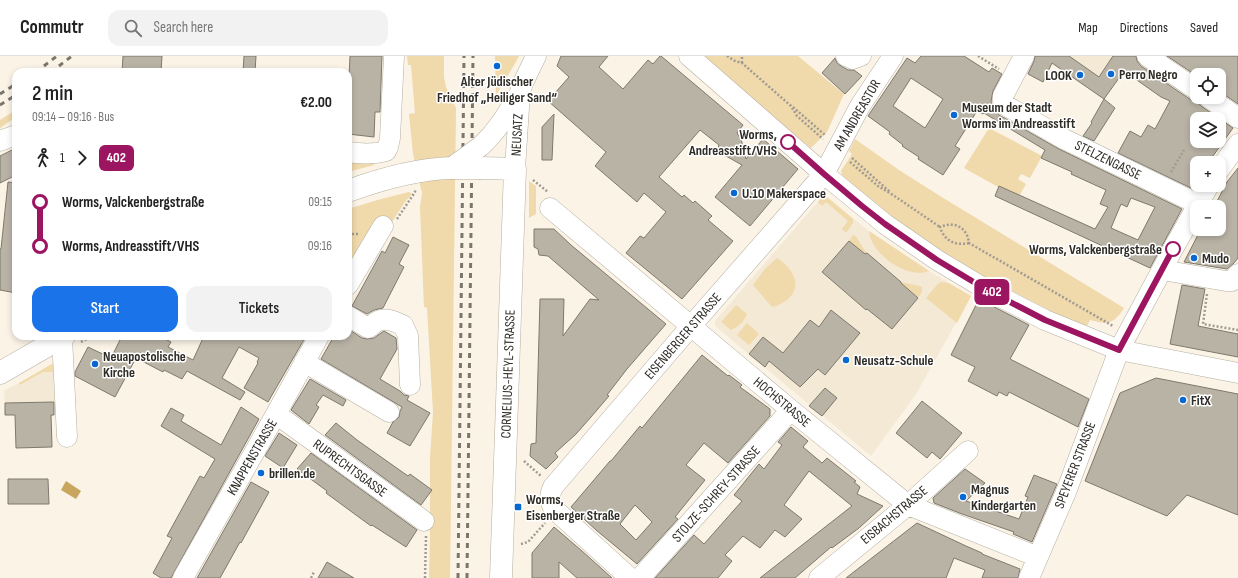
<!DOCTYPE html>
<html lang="en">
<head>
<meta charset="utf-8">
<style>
	body { margin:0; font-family:"Sofia Sans Condensed",sans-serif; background:#f2f2f2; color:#222; height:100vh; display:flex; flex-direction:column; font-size:15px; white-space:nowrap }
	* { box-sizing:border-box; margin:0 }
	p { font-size:13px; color:#767676 }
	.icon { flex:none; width:22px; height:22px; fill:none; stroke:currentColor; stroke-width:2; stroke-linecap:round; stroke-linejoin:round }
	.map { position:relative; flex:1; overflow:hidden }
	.details { position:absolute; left:12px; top:12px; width:340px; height:272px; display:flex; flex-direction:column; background:#fff; border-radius:12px; box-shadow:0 2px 6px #0003 }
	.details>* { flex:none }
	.badge { padding:0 8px; border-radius:6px; font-size:14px; line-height:26px }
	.controls { position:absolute; left:1190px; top:12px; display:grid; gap:8px }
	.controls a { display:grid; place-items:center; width:36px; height:36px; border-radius:8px; background:#fff; box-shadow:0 2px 6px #0003; font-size:20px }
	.map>.badge { position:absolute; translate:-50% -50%; box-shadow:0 0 0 2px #fff }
	.legs { display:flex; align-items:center; gap:6px; height:44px; padding:0 20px; font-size:13px }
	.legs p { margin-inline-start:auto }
	.summary { display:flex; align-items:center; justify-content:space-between; height:68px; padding:0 20px }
	h1 { font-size:22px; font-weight:600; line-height:30px }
	.button { display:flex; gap:8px; margin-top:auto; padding:8px 20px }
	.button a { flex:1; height:46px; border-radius:12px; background:#1a73e8; color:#fff; font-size:16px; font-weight:600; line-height:46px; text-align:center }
	.button a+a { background:#f2f2f2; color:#222 }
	ul { padding:0 20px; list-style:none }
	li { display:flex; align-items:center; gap:14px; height:44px; font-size:15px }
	li i { display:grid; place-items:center; width:6px; height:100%; margin:0 5px; background:currentColor }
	li i::after { content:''; width:10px; height:10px; margin:-5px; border:3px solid; border-radius:50%; background:#fff }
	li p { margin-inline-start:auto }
	li:first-child i { background:linear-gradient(#0000 50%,currentColor 0) }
	li:last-child i { background:linear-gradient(currentColor 50%,#0000 0) }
	header { display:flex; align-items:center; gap:24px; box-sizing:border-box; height:56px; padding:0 20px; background:#fff; border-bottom:1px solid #e0e0e0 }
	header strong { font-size:19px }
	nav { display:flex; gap:22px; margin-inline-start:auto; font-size:14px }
	.search { width:280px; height:36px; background:#f2f2f2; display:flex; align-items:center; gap:10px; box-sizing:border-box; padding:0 14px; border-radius:12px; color:#767676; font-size:15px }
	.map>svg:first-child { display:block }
</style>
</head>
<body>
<header>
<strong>Commutr</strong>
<div class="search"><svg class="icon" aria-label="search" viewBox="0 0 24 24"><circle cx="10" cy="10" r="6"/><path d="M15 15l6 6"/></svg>Search here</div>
<nav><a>Map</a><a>Directions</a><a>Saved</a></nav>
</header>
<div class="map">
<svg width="1238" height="522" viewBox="0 0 1238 522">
	<rect width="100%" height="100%" fill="#faf3e6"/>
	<path fill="#f3e9d4" d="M1030 0H1135L1104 43 1052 8 1043 26 1024 16Z
		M822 141H827L869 175 929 215 971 240 916 338 871 400 715 270V265Z
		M49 315 54 316 57 346 5 347 4 335 19 327 20 329 43 316Z"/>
	<path fill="#f0d9ab" d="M407 0H444V21L446 31 456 52 450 522H429L430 481V402L433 356 427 252 424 251 420 151 422 137 413 98 409 58 415 57 411 9H408Z
		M495 0H519C512 14 503 26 496 40Z
		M702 0H798L844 38 827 76 811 92 794 78 791 80Z
		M16 54V61L0 72V64Z
		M989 72 1042 100 1030 122 1021 118 1018 123 1026 128 1018 142 964 112Z
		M855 83 899 114 940 140 1124 252C1114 268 1108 269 1090 264L1087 270 1066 263 958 207 937 194 851 132 850 126 842 119 841 115 852 98 849 95Z
		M348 100 372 103 374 109 348 116Z
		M529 125 536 130V158L529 162Z
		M409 136 412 138 405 146 392 166 380 160 350 213 348 214V153L381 143Z
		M822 141H827L853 163V167L846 177 842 173 848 165 826 146 822 150 818 146Z
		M869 175 929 215C907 224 870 197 869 175Z
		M853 179H854C858 181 862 192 867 197L865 198 849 185Z
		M777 202C792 211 804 230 787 244 782 247 778 250 772 251L753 229 765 213Z
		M901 226C907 228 919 229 922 231V236L918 242 901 227Z
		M941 226 948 227 971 240 957 267 926 242 937 229Z
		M736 249 747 258C744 266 739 270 731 274L721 266Z
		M747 267 759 278 749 289 737 279Z
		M57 305 54 316H43L20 329 19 327Z"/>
	<path fill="#c8a65e" d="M66 425 81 435 76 443 61 434Z"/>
	<path fill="#b9b3a6" stroke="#7f796d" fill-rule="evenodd" d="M123 0H162L161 16H122Z
		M244 0H256L255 16H243Z
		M350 0H382L380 56H375L374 81 348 78V42Z
		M561 0H608L599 11 623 33 648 4 653 8 660 0H661L743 69 737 77 741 83 746 103 763 83 798 113 750 170 715 141 742 109 717 95 719 89 700 74 659 121 682 141 684 139 693 147 695 145 712 160 708 164 733 185 682 243 626 197 640 180 644 182 666 156 644 137 637 146 595 110 606 96 548 45 569 21 557 10Z
		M921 0H964L989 16 992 12 1002 18 993 35 992 40 991 46 993 50 999 59 1059 93 1182 153 1150 212 995 140 999 130 1095 173 1108 151 1100 148 1106 134 1071 118 1072 116 1041 102 1045 94 984 57 983 58 977 55 955 90 960 93 943 119 918 103 919 101 902 90 903 89 889 78 890 76 868 60 907 2 915 7ZM911 22 943 43 925 72 893 50ZM1131 142 1155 151 1138 184 1111 172 1121 148 1127 151Z
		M1035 0H1069L1099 21 1113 0H1136L1137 5 1141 10 1191 44 1197 45 1201 50 1233 72 1208 107H1197V123L1191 132 1118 97 1130 75 1141 81 1148 69 1155 73 1170 45 1161 41 1124 15 1104 43 1052 7 1043 26 1028 18 1034 5ZM1197 63H1219V85H1197Z
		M1167 0H1238V48L1219 35V19H1197V20Z
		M835 2 837 7 841 10 848 14H854L862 20 845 38 822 17Z
		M1104 43 1115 52 1094 85 1083 80 1092 67 1091 66Z
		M554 58 552 104H542V71Z
		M16 92V119L0 127V100Z
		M1238 112V202L1234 207 1227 213 1184 206 1201 173H1219V151H1214L1227 126Z
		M8 126 16 127V237L0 234V193H1Z
		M534 173H554L571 189 666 268 627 313 607 339 609 340 591 361 576 378 555 397 558 401 546 413 530 400 531 388 536 387 540 243H564L563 280 590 243 599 244 548 200 539 199 538 193 534 191Z
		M393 181 409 189 399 208 404 211 383 252 374 254 367 258 352 250 382 195 385 197Z
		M849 185 865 198 867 197 901 226V227L918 242 892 273 867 253 866 254 822 216Z
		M1182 229 1205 233 1198 270 1238 278V301L1170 288Z
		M979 243 1029 269 1010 303 1089 343 1078 371 1009 336 1007 340 999 336 997 340 968 325 975 311 951 299Z
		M831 254 860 277 825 319 818 313 800 331 769 305 765 311 749 298 763 281 783 297 810 264 819 271Z
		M348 273 362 282 367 283 374 282 384 275 396 282 397 293 380 323 400 335 404 339 409 340 407 344 430 357 410 390 387 377 393 366 399 361 400 355 402 351 321 303 334 280H348Z
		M122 280H159L171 286 168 291 193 304 204 280H306L268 346 244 332 258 307 257 306 259 302 239 291 222 322 245 336 240 344 187 315 182 323 164 314 163 316 136 302 115 341 75 320V316L88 291 111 302Z
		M702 299 728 320 729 319 742 329 740 331 770 353V360L728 407 704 387 686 409 705 424 675 461 678 463 637 508 596 474 571 451 610 405H611L640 370 642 372ZM635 449 652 466 636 484 620 468Z
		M1156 322 1238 338V459L1187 439 1167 460 1085 425 1120 337Z
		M310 323 346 344 343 350 323 339 316 349 319 351 309 368 291 354Z
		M825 332 837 342 822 360 809 350Z
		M922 345 962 377 940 403 932 396 927 402 896 377Z
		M54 346V359H51L52 391 16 392 15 359H5V347Z
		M241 351 259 363 171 522H161L153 517 172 482 167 480 200 420 204 422 215 403 161 370 171 352 184 359 181 365 221 389Z
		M336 367 357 384 408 420 410 418 432 434 421 449 325 379Z
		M791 371 808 385 803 391 822 407 827 402 856 425 854 426 860 431 857 438 883 450 859 472 832 492 831 491 795 522H760L852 450 809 415 784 449 802 463 785 481 775 474 760 492 743 480 725 499 732 505 718 522H655L694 479 704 488 742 445 734 439 759 408 764 413 782 389 778 386Z
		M279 377 297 389 283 412 265 400Z
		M311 397 417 474 406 491 372 469 371 470 326 437 327 435 297 413Z
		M965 413 985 427 966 445 1019 463 1028 441 1025 440 1034 419 1057 428 1032 486 1013 478 1014 476 962 458 934 447 933 442Z
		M8 423H48L49 448H8Z
		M251 426 269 436 241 487 240 486 220 522H197Z
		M917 467 966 490 982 497V498L1020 513 1018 522H982L985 514 954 502 946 522H846Z
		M554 471 582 495 612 522H577L559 506V522H532V497Z
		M327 506 354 522H318Z"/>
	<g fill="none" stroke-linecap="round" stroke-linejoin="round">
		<g stroke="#b5afa2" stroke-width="21">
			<path id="minor" d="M689 0 824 118 885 168 937 204 987 234 1045 264 1119 294 1238 317
				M846 0 853 3 861 0
				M1024 0 1003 40V45L1005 49 1064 83 1198 148
				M1147 0 1197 34
				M1208 41 1238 62
				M0 85 16 79
				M481 90C497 75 506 60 517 41
				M348 96C361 98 373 99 386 95L388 91 390 82 394 0
				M515 113 520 36 523 27 536 0
				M1219 114 1238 88
				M550 152 791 354 908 449 1038 501
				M1162 214 1226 225H1232L1238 218
				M348 229 383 170
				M348 260 368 272C373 270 373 268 376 266 385 260 395 266 403 269L408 280 410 329
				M62 281 67 381
				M304 306 389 356
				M276 358 424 465
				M183 522 276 358 319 280
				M630 522 554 453C549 445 549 440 553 431L691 270 824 118 860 50 893 0
				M640 522 791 354
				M819 522 908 449 968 395
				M1029 522 1066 436 1119 294 1173 193 1209 129"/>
		</g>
		<g stroke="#b5afa2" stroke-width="23">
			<path id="major" d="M481 112 515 113 501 522
				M348 135C381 123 416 113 451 112
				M0 317 64 280"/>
		</g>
		<path stroke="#a09b92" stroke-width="2.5" stroke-dasharray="2 2" stroke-linecap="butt" d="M727 0 735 5 742 7 791 50 797 60 823 83
			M978 0 999 13
			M742 7V0
			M793 51 825 79
			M852 102 890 136
			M850 106 878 130 893 139 940 171
			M1171 116 1184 94
			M533 124 548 136
			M397 163 415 136V133
			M348 178H359
			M969 187C956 190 944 185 940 171 955 165 967 171 969 187L1113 270
			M1207 238 1203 268 1238 274
			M81 286 92 280
			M524 405 541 420
			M521 488 528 486 545 467
			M311 522 314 516
			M425 522 426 480"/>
		<use href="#minor" stroke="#fff" stroke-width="20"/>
		<use href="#major" stroke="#fff" stroke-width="22"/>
		<path stroke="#7a756d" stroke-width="3" stroke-dasharray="5 5" stroke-linecap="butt" d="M36 16 57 0
			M51 16 72 0
			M0 38 16 28
			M0 49 16 39
			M458 522 464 0
			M467 522 473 0"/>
		<g stroke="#b5afa2" stroke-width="21" stroke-linecap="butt">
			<path id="minor-bridge" d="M451 112 481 90"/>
		</g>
		<g stroke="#b5afa2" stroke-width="23" stroke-linecap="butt">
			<path id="major-bridge" d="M451 112H481"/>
		</g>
		<use href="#minor-bridge" stroke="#fff" stroke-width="20"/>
		<use href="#major-bridge" stroke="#fff" stroke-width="22"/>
	</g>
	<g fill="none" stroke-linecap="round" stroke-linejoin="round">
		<g stroke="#fff" stroke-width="9">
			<path id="line-1" d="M788 86 824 118 862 150 885 168 937 204 987 234 1045 264 1119 294 1173 193"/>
		</g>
		<use href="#line-1" stroke="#9c1561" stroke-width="6"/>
	</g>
	<g fill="#0868d1" stroke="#fff" stroke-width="1.5">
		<circle cx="497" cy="10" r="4"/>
		<circle cx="1111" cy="18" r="4"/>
		<circle cx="1080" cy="19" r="4"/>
		<circle cx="954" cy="59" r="4"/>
		<circle cx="734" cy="137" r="4"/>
		<circle cx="1194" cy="202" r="4"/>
		<circle cx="846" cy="304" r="4"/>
		<circle cx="95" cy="308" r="4"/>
		<circle cx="1183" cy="344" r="4"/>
		<circle cx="261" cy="417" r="4"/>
		<circle cx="963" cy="441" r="4"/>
		<rect x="514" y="447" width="8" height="8" rx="2"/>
	</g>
	<g fill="#fff" stroke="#9c1561" stroke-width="2">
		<circle cx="788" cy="86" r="7"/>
		<circle cx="1173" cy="193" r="7"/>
	</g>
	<g text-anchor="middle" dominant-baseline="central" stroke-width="3" stroke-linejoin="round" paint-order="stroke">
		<g font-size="14" font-weight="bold" fill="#2f2c27" stroke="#fff" text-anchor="start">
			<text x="1119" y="18">Perro Negro</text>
			<text x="1072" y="19" text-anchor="end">LOOK</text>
			<text x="497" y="25" text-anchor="middle">Alter Jüdischer<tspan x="497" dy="16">Friedhof „Heiliger Sand“</tspan></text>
			<text x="962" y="51">Museum der Stadt<tspan x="962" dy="16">Worms im Andreasstift</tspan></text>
			<text x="742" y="137">U.10 Makerspace</text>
			<text x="1202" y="202">Mudo</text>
			<text x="103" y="300">Neuapostolische<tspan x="103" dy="16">Kirche</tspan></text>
			<text x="854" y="304">Neusatz-Schule</text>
			<text x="1191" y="344">FitX</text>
			<text x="269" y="417">brillen.de</text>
			<text x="971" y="433">Magnus<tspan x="971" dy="16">Kindergarten</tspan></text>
			<text x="526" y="443">Worms,<tspan x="526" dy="16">Eisenberger Straße</tspan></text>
		</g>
		<g font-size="14" fill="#2f2c27" stroke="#fff">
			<text transform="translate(857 59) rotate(-60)">AM ANDREASTOR</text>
			<text transform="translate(517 79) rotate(-87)">NEUSATZ</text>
			<text transform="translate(1108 104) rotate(26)">STELZENGASSE</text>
			<text transform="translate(683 280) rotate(-49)">EISENBERGER STRASSE</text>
			<text transform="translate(508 318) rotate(-88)">CORNELIUS-HEYL-STRASSE</text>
			<text transform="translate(782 346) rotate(40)">HOCHSTRASSE</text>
			<text transform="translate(252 401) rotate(-60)">KNAPPENSTRASSE</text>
			<text transform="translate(1075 409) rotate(-69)">SPEYERER STRASSE</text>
			<text transform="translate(350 412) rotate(36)">RUPRECHTSGASSE</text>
			<text transform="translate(716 438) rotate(-48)">STOLZE-SCHREY-STRASSE</text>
			<text transform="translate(894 459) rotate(-40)">EISBACHSTRASSE</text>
		</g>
		<g font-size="14" font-weight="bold" fill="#2f2c27" stroke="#fff" text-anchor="end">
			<text x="777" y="78">Worms,<tspan x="777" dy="16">Andreasstift/VHS</tspan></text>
			<text x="1162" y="193">Worms, Valckenbergstraße</text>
		</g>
	</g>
</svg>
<div class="controls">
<a><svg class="icon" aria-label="locate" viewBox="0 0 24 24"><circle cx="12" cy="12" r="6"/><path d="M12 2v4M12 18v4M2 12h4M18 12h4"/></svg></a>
<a><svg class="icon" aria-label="layers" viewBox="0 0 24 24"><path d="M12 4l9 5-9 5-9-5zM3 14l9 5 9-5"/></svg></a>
<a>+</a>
<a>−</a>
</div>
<b class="badge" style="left:992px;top:236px;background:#9c1561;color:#fff">402</b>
<section class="details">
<div class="summary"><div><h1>2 min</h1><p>09:14 – 09:16 · Bus</p></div><b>€2.00</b></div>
<div class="legs"><svg class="icon" aria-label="walk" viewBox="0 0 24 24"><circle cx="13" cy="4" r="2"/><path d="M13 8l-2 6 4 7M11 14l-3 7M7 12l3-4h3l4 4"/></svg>1<svg class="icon" aria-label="forward" viewBox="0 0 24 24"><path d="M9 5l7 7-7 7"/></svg><b class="badge" style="background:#9c1561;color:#fff">402</b></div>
<ul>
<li><i style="color:#9c1561"></i><b>Worms, Valckenbergstraße</b><p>09:15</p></li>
<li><i style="color:#9c1561"></i><b>Worms, Andreasstift/VHS</b><p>09:16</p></li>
</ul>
<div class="button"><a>Start</a><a>Tickets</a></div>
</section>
</div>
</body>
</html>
